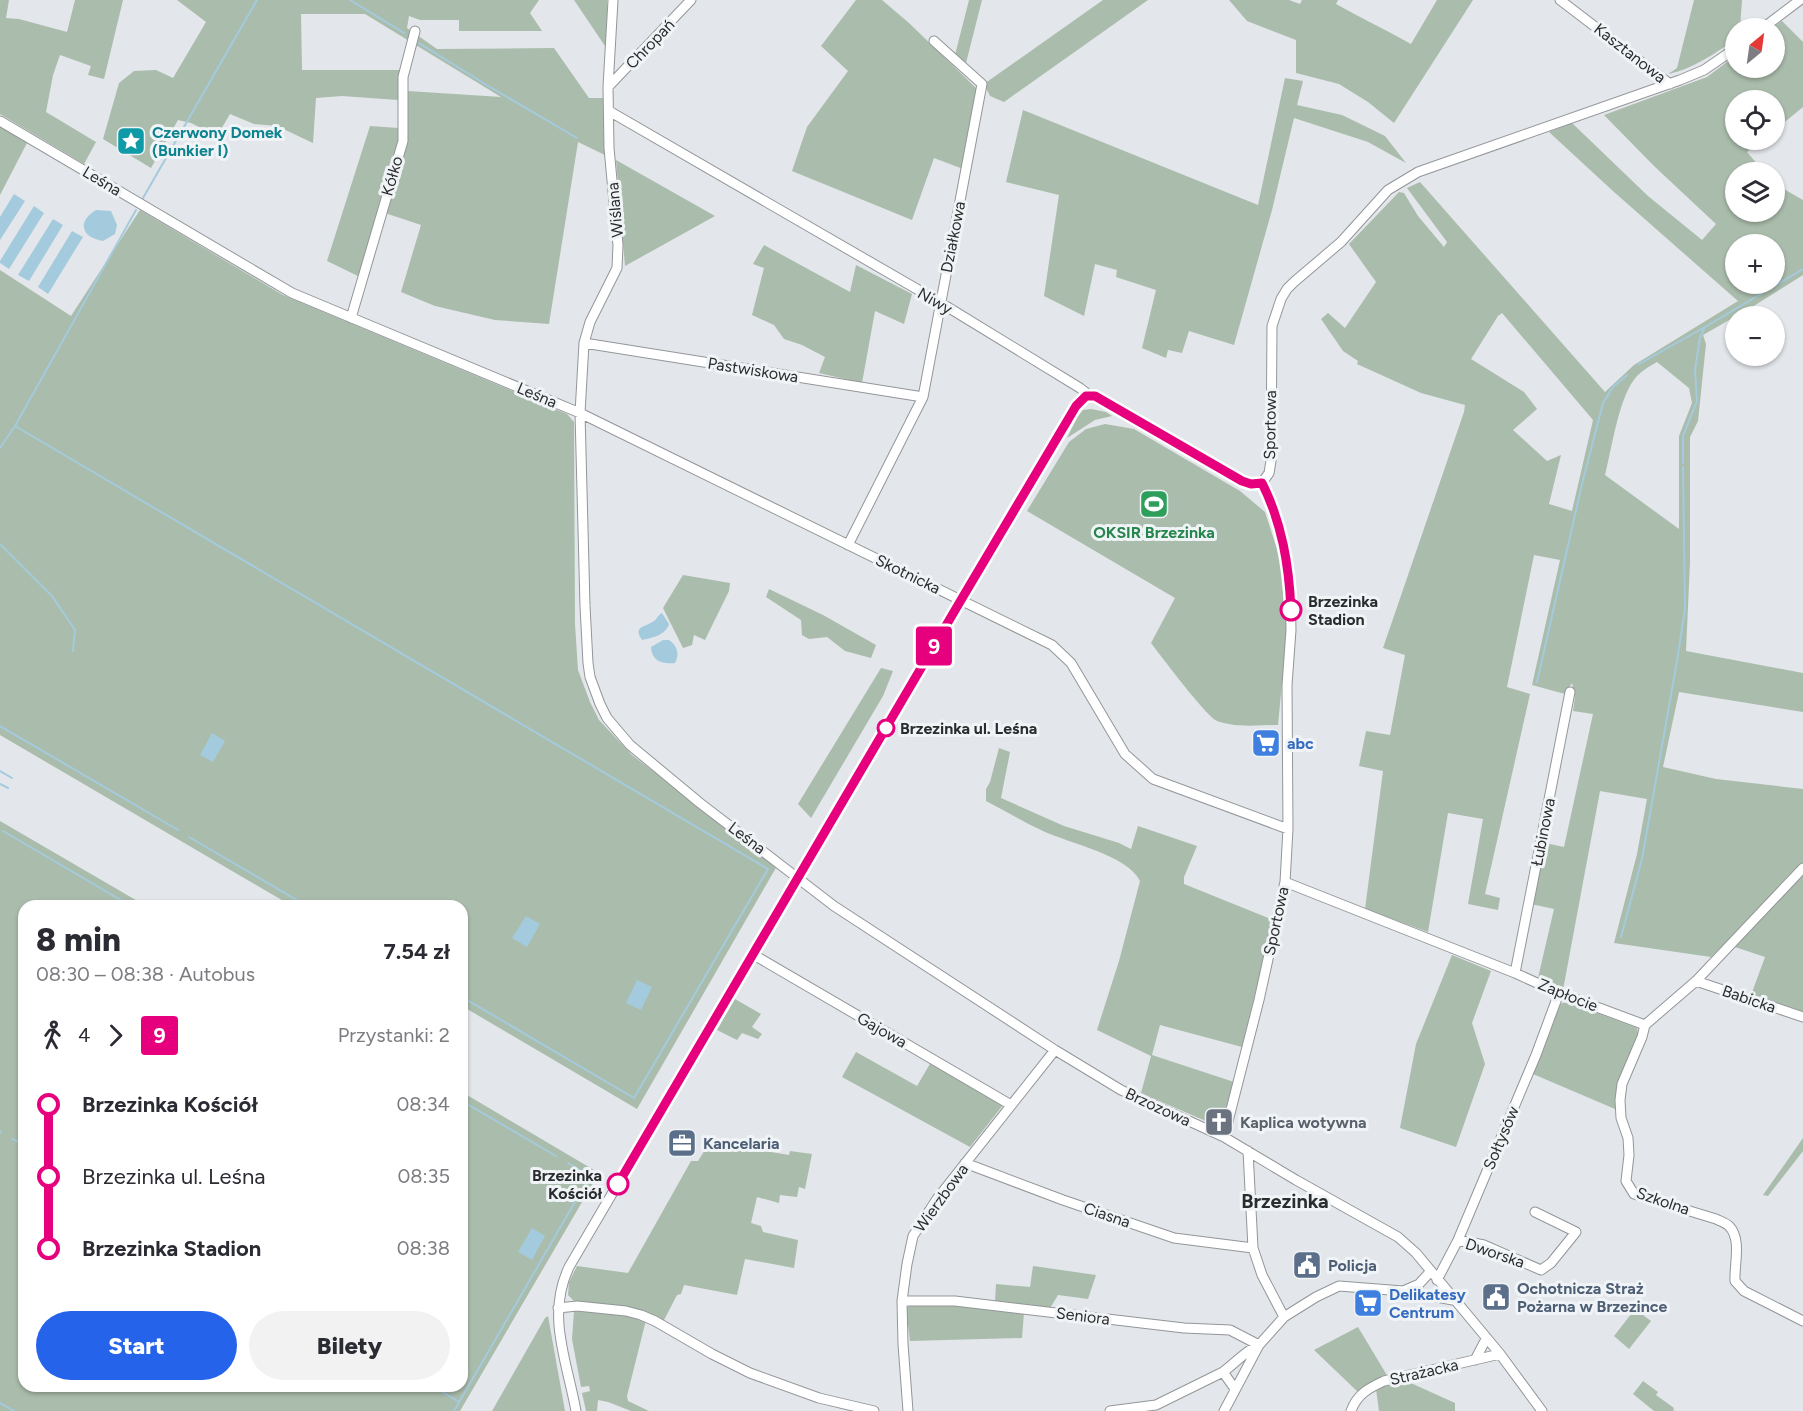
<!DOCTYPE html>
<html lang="pl">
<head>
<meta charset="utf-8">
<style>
	body { margin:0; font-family:Figtree,sans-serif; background:#f2f2f3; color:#2b2b33; height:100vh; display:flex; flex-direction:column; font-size:22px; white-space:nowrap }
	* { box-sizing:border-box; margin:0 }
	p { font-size:20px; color:#7c7c81 }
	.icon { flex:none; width:33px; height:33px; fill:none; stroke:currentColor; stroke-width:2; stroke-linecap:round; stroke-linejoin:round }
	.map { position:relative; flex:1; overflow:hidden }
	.panel { position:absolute; left:18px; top:900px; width:450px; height:492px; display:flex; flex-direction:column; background:#fff; border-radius:18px; box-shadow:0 2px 4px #0004 }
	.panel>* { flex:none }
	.badge { padding:0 12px; border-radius:4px; font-size:21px; line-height:39px }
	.needle { width:39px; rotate:29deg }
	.controls { position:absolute; left:1725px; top:18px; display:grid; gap:12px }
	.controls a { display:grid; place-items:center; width:60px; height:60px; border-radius:50%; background:#fff; box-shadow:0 2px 4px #0004; font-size:30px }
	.map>.badge { position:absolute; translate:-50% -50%; box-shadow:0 0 0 3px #fff }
	.legs { display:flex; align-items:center; gap:9px; height:66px; padding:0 18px; font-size:20px }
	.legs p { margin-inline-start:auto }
	.overview { display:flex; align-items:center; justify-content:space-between; height:102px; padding:0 18px }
	h1 { font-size:33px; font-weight:800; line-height:45px }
	.action { display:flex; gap:12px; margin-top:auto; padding:12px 18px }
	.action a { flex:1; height:69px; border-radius:36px; background:#2563eb; color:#fff; font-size:24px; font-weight:800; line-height:69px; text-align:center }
	.action a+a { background:#f2f2f3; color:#2b2b33 }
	ul { padding:0 18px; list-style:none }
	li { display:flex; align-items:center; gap:21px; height:72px; font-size:22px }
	li i { display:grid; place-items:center; width:9px; height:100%; margin:0 8px; background:currentColor }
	li i::after { content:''; width:15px; height:15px; margin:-8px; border:4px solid; border-radius:50%; background:#fff }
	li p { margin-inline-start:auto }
	li:first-child i { background:linear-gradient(#0000 50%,currentColor 0) }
	li:last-child i { background:linear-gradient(currentColor 50%,#0000 0) }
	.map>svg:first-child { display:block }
</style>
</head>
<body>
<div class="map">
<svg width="1803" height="1411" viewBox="0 0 1803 1411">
	<rect width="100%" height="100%" fill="#e3e6ea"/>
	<path fill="#aabcab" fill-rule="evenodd" d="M0 0H9L6 18 19 19 67 32 75 0H123L104 79 88 75 91 66 60 55 53 75 46 112 96 142 84 164 0 114Z
		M177 0H539L530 13 542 31H459V20H420L409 16 407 28 437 49 554 48 589 98H604L607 156 578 142 549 324 495 320 435 306 401 292 421 225 385 213 406 143 408 91 501 97 365 14H301L302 70H400L398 100 342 96 316 98 313 143 277 126 254 124 230 114 217 136 191 123 178 120 151 168 103 139 119 83 134 71 156 70 173 78 206 22Z
		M574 0H607V49Z
		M856 0H882L909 23 976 88V97L963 169 934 158 912 220 792 171 807 127 848 71 821 46Z
		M969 0H982L966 63 955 55Z
		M1103 0H1148L1004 102 990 96 984 84Z
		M1229 0H1289L1300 4 1302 0H1338L1336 4C1361 18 1386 30 1411 44L1437 0H1473L1394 123 1368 102 1339 84 1296 73V40L1247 21Z
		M1694 0H1742L1740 28H1736L1735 40C1715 53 1693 69 1668 74L1677 68Z
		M1782 21 1803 42V107L1775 130 1774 100H1736V140H1762L1747 152 1764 172H1736V212H1774L1775 184 1803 200V275L1752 307 1703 335 1706 344 1698 421 1690 437V562L1686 651 1803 673V712L1679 692 1663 767 1716 779 1803 789V865L1711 957 1614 943 1637 854 1647 799 1600 791 1563 990 1538 978 1554 909 1531 904 1545 843 1564 847 1593 714 1573 711 1575 697 1572 683 1565 694 1532 685 1560 560 1534 555 1507 687 1530 694 1485 894 1500 898 1498 910 1468 904 1483 819 1448 813 1428 932 1365 909 1383 771 1359 766 1366 731 1390 735 1405 655 1383 648 1464 412 1465 405 1421 393 1357 364 1358 361 1343 351 1321 319 1328 313 1345 328 1376 282 1349 244 1399 192 1404 193 1418 216 1444 247 1447 242 1407 188 1420 182 1605 392 1634 365 1738 301 1614 192 1549 132 1572 123 1648 196 1702 240 1716 224 1654 166 1604 115 1707 77 1735 56 1736 68H1774V28H1772ZM1736 244H1774V284H1736ZM1502 313 1593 420 1572 511 1549 504 1561 455 1547 461 1513 430 1537 409 1524 392 1471 359 1498 316ZM1657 362 1689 388 1692 403 1679 436V529L1605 475C1612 448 1619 395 1637 376 1643 370 1650 366 1657 362Z
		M1285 78 1303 81 1297 105 1342 115 1385 136 1406 163 1368 142 1294 118 1272 210 1234 345 1189 331 1182 353 1168 350 1166 358 1142 348 1156 290 1116 277 1117 270 1095 264 1084 316 1044 296 1059 195 1006 182 1023 110 1258 205Z
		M0 124 28 141 0 195Z
		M370 126 398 128 399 143 358 276 327 261Z
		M616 160 715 216 625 266Z
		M140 210 283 295 567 414 574 422 575 624 578 670 590 702 599 720 632 755 777 866 637 1109 462 1006V906H292L0 735V270L71 316Z
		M764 245 850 292 856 265 912 294 904 324 875 311 862 383 819 373 825 357 802 345 784 339 774 325 752 315 764 268 753 264Z
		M1091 409 1106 412 1112 416 1095 420 1067 438 1078 416 1083 410Z
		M1105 424 1134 429 1240 491 1265 512 1284 571 1287 630 1278 725C1258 725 1236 728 1217 721 1206 716 1161 656 1151 643L1175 598 1027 511 1069 442 1086 429Z
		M683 575 730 583 729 591 705 640 694 635 692 645 683 648 663 608Z
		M769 589 823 615 876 645 871 658 845 651 827 637 809 639 802 635 801 620 766 597Z
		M881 668 893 671 883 696 811 818 798 804Z
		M999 748 1010 752 1001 798 1064 826 1119 843 1131 849 1138 826 1197 846 1184 877V884L1273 920 1242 1047 1160 1025 1152 1055 1234 1082 1224 1114 1208 1122 1141 1093 1151 1056 1097 1030 1119 961 1140 881C1128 855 1068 843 1043 831 1024 822 1005 811 986 801V789L990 782Z
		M0 821 146 906H24V1386H462V1092L599 1173 460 1411H0Z
		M1803 873V1013L1751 995 1765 957 1735 947Z
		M1452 955 1491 971 1472 1023 1485 1064 1456 1147 1400 1128 1416 1044Z
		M735 999 761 1014 752 1027 762 1034 758 1039 742 1033 737 1040 717 1030Z
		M1565 1001 1637 1028 1638 1033 1622 1075 1615 1109 1533 1074 1560 1005Z
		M856 1052 917 1086 931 1062 1003 1105 970 1147 842 1077Z
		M1803 1138V1151L1768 1196 1763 1195Z
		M710 1142 789 1155 790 1151 812 1154 805 1189 799 1187 797 1197 780 1195 779 1203 757 1197 751 1223 761 1226 763 1232 798 1240 794 1268 745 1259 737 1295 684 1285 681 1294 677 1295 663 1322 576 1303 568 1295 569 1282 577 1266 628 1273 691 1161H698Z
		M1033 1266 1096 1275 1088 1299 1058 1295 1049 1310 995 1302 996 1284 1030 1287Z
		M951 1304 1024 1312 1022 1338 910 1341 906 1308 912 1305Z
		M1635 1309 1651 1321 1629 1349 1614 1336Z
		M574 1311 624 1315 646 1320 627 1396 628 1401 649 1411H631L608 1402 598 1400 597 1411H586L582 1393 590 1391 589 1386 581 1387 572 1339Z
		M548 1316 565 1411H492L545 1318Z
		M1358 1327 1388 1377 1358 1392 1314 1350Z
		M1400 1380 1413 1384 1455 1403V1411H1379L1376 1389Z
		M1643 1381 1658 1392 1656 1395 1674 1408 1673 1410 1675 1411H1654L1633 1394Z"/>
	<path fill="#a4cbdd" d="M14 194 25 201 0 240V217Z
		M34 206 44 213 9 269 0 263V261Z
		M96 210 111 211 117 225 115 234 103 241C82 238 76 222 96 210Z
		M53 219 63 225 29 281 18 275Z
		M72 231 83 237 48 294 38 287Z
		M662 613 669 624C666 635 652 638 642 640 632 626 646 627 654 621 657 619 658 615 662 613Z
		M663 640H669C677 646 680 653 675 663 663 664 652 662 651 647Z
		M212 733 225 741 213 762 200 755Z
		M526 916 540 924 527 947 512 938Z
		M637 980 652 987 641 1010 626 1003Z
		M532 1228 545 1236 532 1260 518 1252Z"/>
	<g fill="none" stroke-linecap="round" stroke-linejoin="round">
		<path stroke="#a4cbdd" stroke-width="2" d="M350 0 404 33
			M419 43 485 84 577 138
			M143 198 257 0
			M1639 364 1705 327
			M15 426 768 869 634 1098 462 997
			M0 448 15 426 136 210
			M1683 463V436L1697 401 1695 370 1700 337 1705 327 1803 269
			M0 544 52 596 75 630 73 651
			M1537 682 1582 484 1603 403 1613 387 1627 375
			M0 726 178 830
			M0 771 12 778
			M0 784 8 788
			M3 831 131 906
			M189 837 307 906
			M1621 937 1642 859 1677 661 1685 609 1683 467
			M462 1101 556 1156
			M0 1131 1 1132
			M13 1139 24 1145
			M436 1388 459 1402
			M0 1403 14 1411
			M454 1411 590 1176 568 1163"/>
		<g stroke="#939699" stroke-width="11">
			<path id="minor" d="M613 0 608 87 609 148 618 245 617 268 590 322 584 343 580 413 1052 645 1071 663 1125 754 1153 779 1288 829
				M1560 0 1670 84
				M1763 28 1800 0
				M608 87 691 0
				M609 111 941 303 1080 388 1089 395 1095 396 1242 481 1251 484 1262 483
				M0 121 292 293 580 413 585 606 588 663 590 677 600 704 607 718 630 745 700 803 834 906 1055 1050 1121 1090 1224 1137 1296 1180 1398 1237 1416 1253 1500 1354 1542 1411
				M351 318 403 141V77L415 31
				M584 343 923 397
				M1262 483 1269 473 1271 461 1272 326 1281 299 1287 289 1294 282 1341 242 1388 190 1418 172 1680 80 1704 70 1736 48
				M848 545 923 397 982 84 934 41
				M1285 882 1515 973 1559 993 1645 1025
				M754 955 1011 1105
				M1515 973 1570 692
				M1696 981 1803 1017
				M1645 1025 1642 1037 1622 1084 1620 1100 1621 1118 1628 1138 1629 1155 1626 1181 1634 1194 1716 1219C1720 1221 1726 1223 1729 1226 1742 1239 1734 1265 1735 1281L1744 1291 1803 1321
				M1645 1025 1696 981 1803 868
				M1224 1137 1259 1000 1285 882 1288 829 1287 685 1291 630 1290 589 1285 547 1270 499 1262 483
				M1248 1151 1253 1248 1262 1275 1284 1317
				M965 1163 1063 1200 1174 1238 1253 1248
				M1458 1240 1484 1245 1541 1270 1551 1263 1576 1232 1535 1212
				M1437 1280 1458 1240 1536 1055 1559 993
				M1403 1291 1419 1284 1431 1271
				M902 1301H955L1184 1328 1230 1330 1259 1345
				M558 1308 577 1306 626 1311 641 1315 655 1321 712 1354 750 1373 819 1398 874 1411
				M1475 1360 1486 1339
				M1223 1372C1234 1364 1248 1349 1259 1345
				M576 1411C567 1361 546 1316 569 1267L961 600 1076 406 1081 400 1089 395
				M908 1411 903 1344 902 1301 907 1264 913 1236 937 1199 1055 1050
				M1110 1411 1156 1405 1223 1372 1235 1389
				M1224 1411 1259 1345 1284 1317 1316 1297 1339 1286 1403 1291 1453 1300
				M1351 1411C1357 1394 1369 1388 1384 1381L1500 1354"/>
		</g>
		<use href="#minor" stroke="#fff" stroke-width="9"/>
	</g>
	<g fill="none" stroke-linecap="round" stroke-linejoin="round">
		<g stroke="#fff" stroke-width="14">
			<path id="line-1" d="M618 1184 961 600 1076 406 1086 396H1095L1242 481 1251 484 1262 483C1282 523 1289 565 1291 610"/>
		</g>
		<use href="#line-1" stroke="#e6007e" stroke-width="9"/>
	</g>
	<defs>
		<g id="sight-square" transform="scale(1.5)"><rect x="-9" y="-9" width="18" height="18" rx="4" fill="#0f9aa8" stroke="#f0f4f7"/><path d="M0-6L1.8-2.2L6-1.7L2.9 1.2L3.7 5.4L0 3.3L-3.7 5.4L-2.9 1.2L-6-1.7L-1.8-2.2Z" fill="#fff"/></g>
		<g id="stadium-square" transform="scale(1.5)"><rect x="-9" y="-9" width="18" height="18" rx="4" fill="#2e9e5b" stroke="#f0f4f7"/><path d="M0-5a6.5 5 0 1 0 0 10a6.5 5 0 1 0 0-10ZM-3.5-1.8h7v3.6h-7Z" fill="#fff"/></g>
		<g id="supermarket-square" transform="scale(1.5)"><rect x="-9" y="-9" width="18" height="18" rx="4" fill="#3f7fe0" stroke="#f0f4f7"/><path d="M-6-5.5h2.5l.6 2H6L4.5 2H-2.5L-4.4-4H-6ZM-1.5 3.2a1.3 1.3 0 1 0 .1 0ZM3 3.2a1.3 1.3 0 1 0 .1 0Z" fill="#fff"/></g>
		<g id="church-square" transform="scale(1.5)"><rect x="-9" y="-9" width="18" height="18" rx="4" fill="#6b7280" stroke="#f0f4f7"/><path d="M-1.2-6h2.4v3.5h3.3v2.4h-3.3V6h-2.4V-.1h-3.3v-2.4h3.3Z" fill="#fff"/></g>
		<g id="office-square" transform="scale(1.5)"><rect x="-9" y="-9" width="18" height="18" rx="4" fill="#5c6f8a" stroke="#f0f4f7"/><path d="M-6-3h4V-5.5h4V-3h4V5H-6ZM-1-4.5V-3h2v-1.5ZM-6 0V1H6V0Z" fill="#fff"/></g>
		<g id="civic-square" transform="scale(1.5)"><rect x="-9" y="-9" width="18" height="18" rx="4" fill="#5c6f8a" stroke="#f0f4f7"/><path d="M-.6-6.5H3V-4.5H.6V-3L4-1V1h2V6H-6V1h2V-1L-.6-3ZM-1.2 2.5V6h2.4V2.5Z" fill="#fff"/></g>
	</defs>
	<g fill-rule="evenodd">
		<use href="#sight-square" x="131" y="141"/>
		<use href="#stadium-square" x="1154" y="504"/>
		<use href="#supermarket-square" x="1266" y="743"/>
		<use href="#church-square" x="1219" y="1122"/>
		<use href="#office-square" x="682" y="1143"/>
		<use href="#civic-square" x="1307" y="1265"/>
		<use href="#civic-square" x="1496" y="1297"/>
		<use href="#supermarket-square" x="1368" y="1303"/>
	</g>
	<g fill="#fff" stroke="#e6007e" stroke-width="3">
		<circle cx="1291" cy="610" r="10"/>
		<circle cx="886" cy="728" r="8"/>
		<circle cx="618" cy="1184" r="10"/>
	</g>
	<g text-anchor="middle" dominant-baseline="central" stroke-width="6" stroke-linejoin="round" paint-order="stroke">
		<g font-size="16" fill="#2b2c2d" stroke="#f0f4f7">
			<text transform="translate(650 44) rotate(-46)">Chropań</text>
			<text transform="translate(1630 53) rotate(38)">Kasztanowa</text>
			<text transform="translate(392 176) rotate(-74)">Kółko</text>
			<text transform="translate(102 181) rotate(31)">Leśna</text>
			<text transform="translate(615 210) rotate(-95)">Wiślana</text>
			<text transform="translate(953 237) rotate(-79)">Działkowa</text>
			<text transform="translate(935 301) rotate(30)">Niwy</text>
			<text transform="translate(753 370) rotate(9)">Pastwiskowa</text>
			<text transform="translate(537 395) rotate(23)">Leśna</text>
			<text transform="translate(1270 425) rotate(-89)">Sportowa</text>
			<text transform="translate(908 574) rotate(26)">Skotnicka</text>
			<text transform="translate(1543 832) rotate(-79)">Łubinowa</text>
			<text transform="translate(747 838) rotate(37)">Leśna</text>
			<text transform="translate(1276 921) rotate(-78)">Sportowa</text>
			<text transform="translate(1568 995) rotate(22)">Zapłocie</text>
			<text transform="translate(1749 999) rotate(19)">Babicka</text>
			<text transform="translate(882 1030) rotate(30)">Gajowa</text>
			<text transform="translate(1158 1107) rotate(25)">Brzozowa</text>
			<text transform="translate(1501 1138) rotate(-67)">Sołtysów</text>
			<text transform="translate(941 1198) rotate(-54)">Wierzbowa</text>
			<text transform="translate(1663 1201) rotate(19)">Szkolna</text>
			<text transform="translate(1107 1215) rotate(19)">Ciasna</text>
			<text transform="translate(1495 1253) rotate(19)">Dworska</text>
			<text transform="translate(1083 1316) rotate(7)">Seniora</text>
			<text transform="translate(1424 1372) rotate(-13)">Strażacka</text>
		</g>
		<g font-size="16" font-weight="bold" fill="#0d838f" stroke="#f0f4f7" text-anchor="start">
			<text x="152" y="132">Czerwony Domek<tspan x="152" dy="18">(Bunkier I)</tspan></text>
		</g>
		<g font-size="16" font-weight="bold" fill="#27864d" stroke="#f0f4f7">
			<text x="1154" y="532">OKSIR Brzezinka</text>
		</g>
		<g font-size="16" font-weight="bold" fill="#2b2c2d" stroke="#f0f4f7" text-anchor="start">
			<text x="1308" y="601">Brzezinka<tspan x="1308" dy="18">Stadion</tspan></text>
			<text x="900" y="728">Brzezinka ul. Leśna</text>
			<text x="602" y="1175" text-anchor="end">Brzezinka<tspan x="602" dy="18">Kościół</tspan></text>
		</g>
		<g font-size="16" font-weight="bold" fill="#366cbe" stroke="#f0f4f7" text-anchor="start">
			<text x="1287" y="743">abc</text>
			<text x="1389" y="1294">Delikatesy<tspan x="1389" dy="18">Centrum</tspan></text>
		</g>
		<g font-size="16" font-weight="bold" fill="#5b616d" stroke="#f0f4f7" text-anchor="start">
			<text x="1240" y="1122">Kaplica wotywna</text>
		</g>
		<g font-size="16" font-weight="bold" fill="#4e5e75" stroke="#f0f4f7" text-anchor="start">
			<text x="703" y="1143">Kancelaria</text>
			<text x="1328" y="1265">Policja</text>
			<text x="1517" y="1288">Ochotnicza Straż<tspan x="1517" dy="18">Pożarna w Brzezince</tspan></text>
		</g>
		<g font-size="20" font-weight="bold" fill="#2b2c2d" stroke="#f0f4f7">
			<text x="1285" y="1201">Brzezinka</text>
		</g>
	</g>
</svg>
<div class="controls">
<a><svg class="needle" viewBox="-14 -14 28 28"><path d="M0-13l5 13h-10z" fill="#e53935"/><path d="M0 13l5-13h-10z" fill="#7c7c81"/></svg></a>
<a><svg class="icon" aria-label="locate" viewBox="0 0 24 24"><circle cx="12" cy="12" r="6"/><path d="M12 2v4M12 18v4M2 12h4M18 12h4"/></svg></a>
<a><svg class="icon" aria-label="layers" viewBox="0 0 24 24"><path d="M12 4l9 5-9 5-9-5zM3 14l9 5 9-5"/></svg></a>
<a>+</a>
<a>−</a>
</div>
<b class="badge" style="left:934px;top:646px;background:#e6007e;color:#fff">9</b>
<section class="panel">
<div class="overview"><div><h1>8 min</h1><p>08:30 – 08:38 · Autobus</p></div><b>7.54 zł</b></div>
<div class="legs"><svg class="icon" aria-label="walk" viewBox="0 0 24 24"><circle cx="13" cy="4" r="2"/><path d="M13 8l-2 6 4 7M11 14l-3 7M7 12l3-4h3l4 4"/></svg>4<svg class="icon" aria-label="forward" viewBox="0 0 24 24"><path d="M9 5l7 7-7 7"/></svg><b class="badge" style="background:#e6007e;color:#fff">9</b><p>Przystanki: 2</p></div>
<ul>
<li><i style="color:#e6007e"></i><b>Brzezinka Kościół</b><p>08:34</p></li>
<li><i style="color:#e6007e"></i><span>Brzezinka ul. Leśna</span><p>08:35</p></li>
<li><i style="color:#e6007e"></i><b>Brzezinka Stadion</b><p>08:38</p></li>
</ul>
<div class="action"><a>Start</a><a>Bilety</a></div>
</section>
</div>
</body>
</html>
